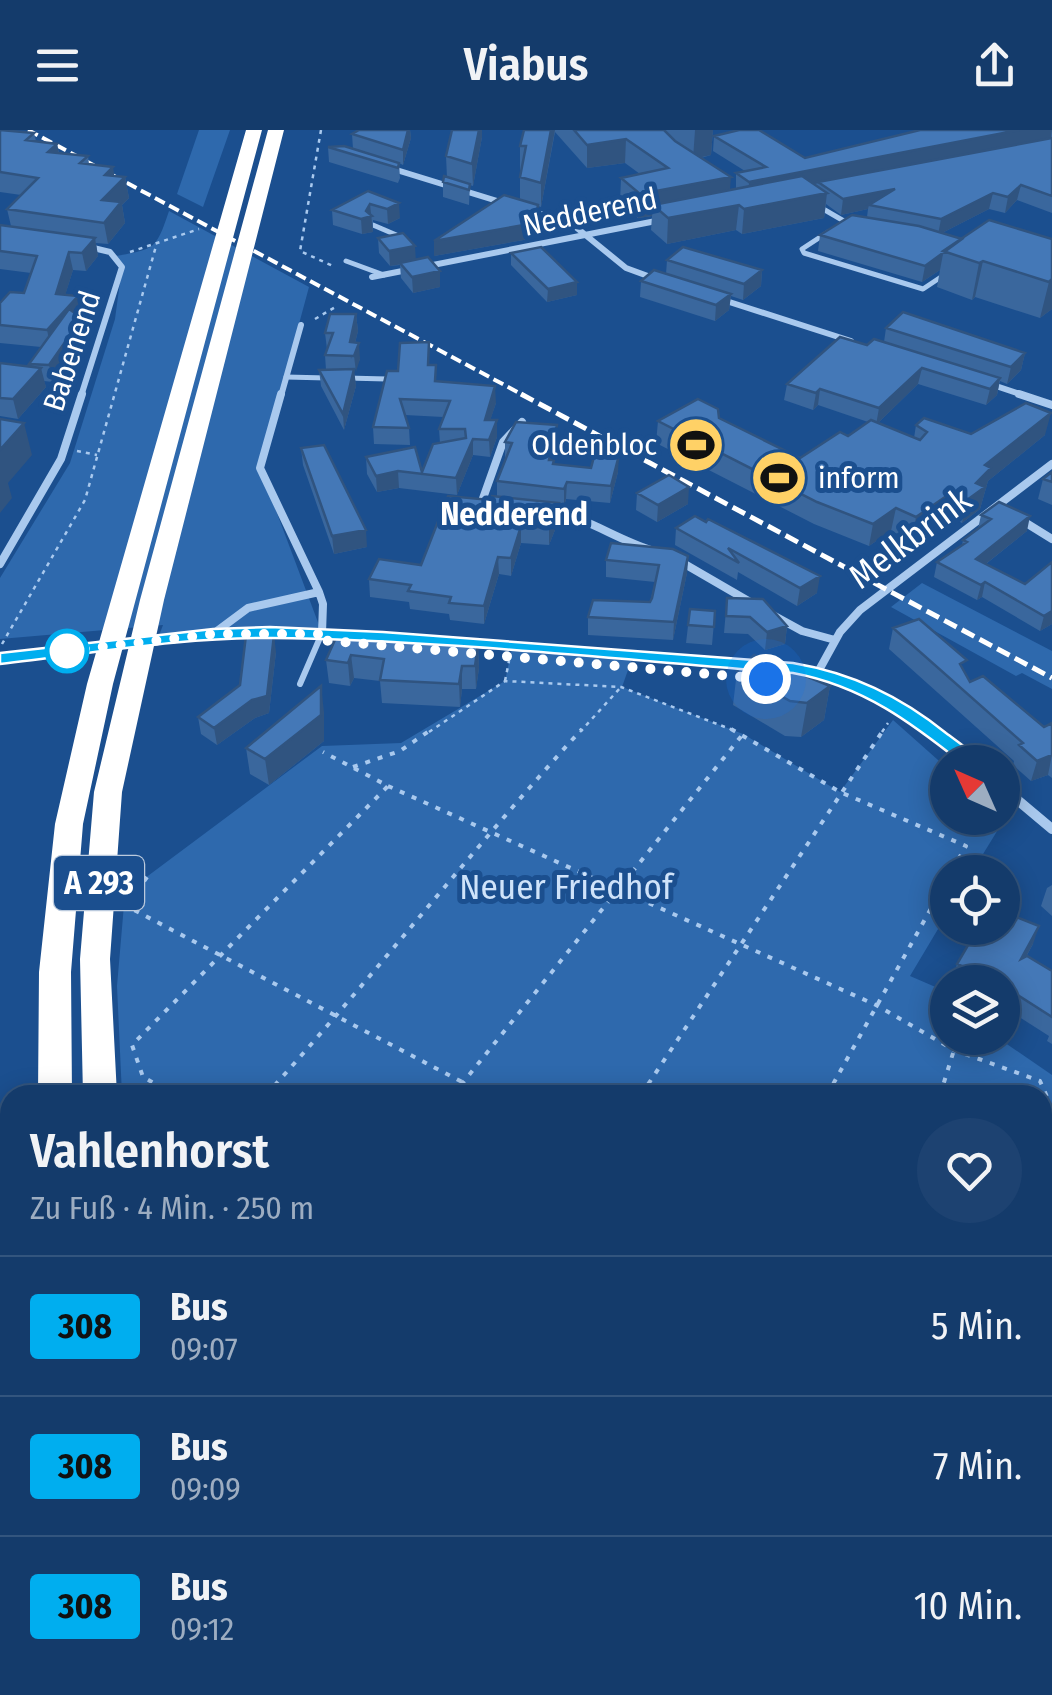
<!DOCTYPE html>
<html lang="de">
<head>
<meta charset="utf-8">
<style>
	body { margin:0; font-family:"Fira Sans Condensed",sans-serif; background:#1d4271; color:#f1f3f6; height:100vh; display:flex; flex-direction:column; font-size:38px; white-space:nowrap }
	* { box-sizing:border-box; margin:0 }
	p { font-size:32px; color:#9dadc1 }
	.icon { flex:none; width:55px; height:55px; fill:none; stroke:currentColor; stroke-width:2; stroke-linecap:round; stroke-linejoin:round }
	.map { position:relative; flex:1; overflow:hidden }
	.panel { position:absolute; left:0px; top:955px; width:1052px; height:610px; display:flex; flex-direction:column; background:#143b6b; border-radius:30px 30px 0 0; box-shadow:0 5px 25px #0003,0 0 0 2px #33557e }
	.panel>* { flex:none }
	.badge { padding:0 20px; border-radius:8px; font-size:35px; line-height:65px }
	.needle { width:65px; rotate:315deg }
	.controls { position:absolute; left:930px; top:615px; display:grid; gap:20px }
	.controls a { display:grid; place-items:center; width:90px; height:90px; border-radius:50%; background:#143b6b; box-shadow:0 5px 25px #0003,0 0 0 2px #33557e; font-size:50px }
	.you { position:absolute; width:50px; height:50px; margin:-25px; border:8px solid #fff; border-radius:50%; background:#1a73e8; box-shadow:0 0 0 15px #1a73e833 }
	.map>.badge { position:absolute; translate:-50% -50%; box-shadow:0 0 0 5px #fff }
	.round { display:grid; place-items:center; flex:none; width:105px; height:105px; border-radius:52px; background:#1d4271 }
	.head { display:flex; align-items:center; justify-content:space-between; height:170px; padding:0 30px }
	h1 { font-size:48px; font-weight:600; line-height:75px }
	ul { padding:0; list-style:none }
	li { display:flex; align-items:center; gap:30px; height:140px; padding:0 30px; border-top:2px solid #33557e }
	li div { flex:1 }
	li b { display:block; font-size:38px }
	li em { font-style:normal }
	li .badge { min-width:110px; font-weight:700; text-align:center }
	header { display:flex; justify-content:space-between; align-items:center; height:130px; padding:0 30px; background:#143b6b; font-size:45px; font-weight:600 }
	.map>svg:first-child { display:block }
</style>
</head>
<body>
<header><svg class="icon" aria-label="menu" viewBox="0 0 24 24"><path d="M4 6h16M4 12h16M4 18h16"/></svg>Viabus<svg class="icon" aria-label="share" viewBox="0 0 24 24"><path d="M12 15V3M7 8l5-5 5 5M5 13v7h14v-7"/></svg></header>
<div class="map">
<svg width="1052" height="1565" viewBox="0 0 1052 1565">
	<rect width="100%" height="100%" fill="#1b4f8f"/>
	<path fill="#2e69ad" d="M199 0H230L203 77 177 64Z
		M169 81 309 157 260 338 322 503 270 502 157 511 163 495 0 509V448L70 333 115 189 122 137 116 126C156 119 156 119 169 81Z
		M922 453 1052 521V559L1022 543 1016 546 891 477Z
		M512 518 633 526 622 557 743 604 840 662 893 590 947 638 948 688H1002L1003 681 1007 685 972 742H948L947 784 910 846 947 862 948 908H998L1052 945V1565H327L322 1555H1042V965H122L117 856 125 763 322 616 401 613 505 551Z"/>
	<g fill="none" stroke-linecap="round" stroke-linejoin="round">
		<path stroke="#a9c9ee" stroke-width="2.5" stroke-dasharray="4 5" stroke-linecap="butt" d="M321 0 300 121 335 137
			M130 122 199 99
			M315 189 337 176
			M77 321 97 325
			M2 514 85 370 156 116
			M505 551 509 531
			M429 602 505 551 621 557 738 602
			M580 602 621 557
			M882 602 888 593"/>
		<path stroke="#a9c9ee" stroke-width="4" stroke-dasharray="5 8" stroke-linecap="butt" d="M731 599 840 662 966 716 951 742
			M353 637 400 621 432 599
			M388 656 876 875 954 920 1040 951 1048 969 1042 993
			M147 747 131 770 134 780 487 965
			M175 965 143 947 132 915 388 656 323 622
			M266 965C374 846 473 718 582 599
			M453 965 743 604
			M641 965 884 599
			M827 965 948 748
			M940 965 954 920"/>
		<path stroke="#a9c9ee" stroke-width="5" stroke-dasharray="6 10" stroke-linecap="butt" d="M1042 1094 1052 1101
			M1042 1233 1052 1211
			M1042 1250 1052 1255
			M668 1555H680"/>
		<path stroke="#a9c9ee" stroke-width="5" d="M818 76 849 94
			M373 95 401 107
			M828 102 802 119 804 123 923 159 944 145
			M346 131 384 145
			M286 247 327 248
			M346 248 387 249"/>
		<path stroke="#a9c9ee" stroke-width="6" d="M300 554 322 503"/>
		<path stroke="#a9c9ee" stroke-width="6" d="M390 38 507 74
			M529 80 572 94 626 138 656 149
			M372 147 661 90
			M720 169 851 211
			M987 253 1026 266
			M81 266 122 137 110 122 85 116
			M281 266 301 195"/>
		<path stroke="#a9c9ee" stroke-width="8" d="M281 264 260 338 319 462 323 474 322 503
			M1019 264 1052 275
			M490 375 481 374 503 312 522 292
			M547 381C584 385 615 409 651 420
			M1018 388 1052 409
			M676 429 757 476
			M0 434 61 329 82 264
			M771 484 802 501 835 510
			M213 504 248 478 319 462
			M372 506 754 535
			M0 529 213 504 350 505
			M771 536C833 544 885 564 935 602
			M818 542 840 502 860 480 1052 334"/>
		<path stroke="#a9c9ee" stroke-width="10" d="M931 599 973 632
			M1002 657 1052 699"/>
		<path fill="#fff" fill-rule="evenodd" d="M246 0H262L113 554 83 694 71 842 72 965H38L39 842 55 694 87 554Z
			M268 0H284L164 470 122 662 110 829 117 965H83L80 829 94 662 140 470Z
			M122 1555H166L169 1565H125Z
			M184 1555H228L233 1565H189Z
			M251 1555H295L300 1565H256Z"/>
		<path stroke="#fff" stroke-width="4" stroke-dasharray="11 5" stroke-linecap="butt" d="M28 0 525 266"/>
		<path stroke="#fff" stroke-width="5" stroke-dasharray="14 6" stroke-linecap="butt" d="M521 264 1052 548"/>
	</g>
	<path fill="#3a679d" d="M0 0 34 3 36 11 57 14 59 23 88 26 89 34 114 46 125 47 129 68 122 75 125 93 108 114 96 113 98 126 86 141 73 140 65 165 78 166 82 185 80 187 86 204 53 252 44 251 46 257 18 289 0 286V233L30 237 29 234 41 217 0 213V195L24 163 31 143 0 139V95L11 96 7 79 21 65 0 62Z
		M359 0H410L411 8 403 35 399 33 400 48 398 53 329 32 328 17 353 19 352 4Z
		M524 0H713L711 25 701 28 730 60 736 59V43L745 41 713 21 714 6 805 28 1052 0V83L1017 70 1005 83 989 79 942 103 962 109H1052V179L1040 188 975 167 972 170 937 157 940 140 922 152 818 121 820 105 867 87 868 79 841 85 826 74 824 88 742 104 736 100 667 114 651 100 652 86 638 88 620 72 621 48 640 44 625 33 587 38 555 2 541 77 538 76V91L535 108 434 126 520 70V16Z
		M482 7 473 56 470 55 469 75 443 67V52L447 48 446 26Z
		M368 61 400 88 388 94 373 90V102L362 104 333 95 332 80Z
		M378 108 416 130 440 157 413 163 401 148 400 135 390 136 379 123Z
		M511 123 577 165 547 172 511 135Z
		M667 130 762 140 761 156 743 170 731 166 729 180 715 191 640 167 641 151 666 144Z
		M356 184 358 201 355 213 360 229 354 242 356 256 344 300 321 256 319 240H326L325 225 327 219 325 203Z
		M886 198 1025 223 1021 240 1007 254 1000 251 997 265 986 275 918 254 878 293 914 308 916 295 971 304 1045 305 988 351 980 379 962 393 946 385 912 410 891 401 869 416 814 394 656 313 658 291 719 288 800 328 848 306 868 292 818 275 813 280 784 270 787 254 867 215 884 212Z
		M430 235 437 252 496 273 490 290 497 307 490 327 473 325 457 365 399 358 377 362 367 344 366 327 422 342 440 313 439 299 443 287 405 285 409 298 410 315 374 314 373 297 398 241Z
		M505 312H557L552 330H554V334L618 342 610 373 566 369 564 376 559 375V390L549 415 521 413 511 446 499 444 484 494 450 490 449 484 410 479 409 472 370 467 369 449 421 435 490 370 497 366V351L505 329Z
		M301 318 367 417 334 424 303 335Z
		M1052 342V375L1038 369 1043 349Z
		M637 363 688 374 657 392 636 380Z
		M981 385 1027 401 986 434 1025 454 1052 494 1040 501 982 467 977 470 934 447 937 432 962 415 963 410 978 399Z
		M695 386 817 463 797 476 738 442 737 450 675 415 676 398Z
		M688 426 687 443 673 510 588 505V487L650 472 655 452 606 447V430Z
		M727 468 787 496 785 514 765 520 748 504 724 503Z
		M690 479 715 481 712 515 686 513Z
		M893 498 964 541 970 552 1044 597 1052 593V648L1048 645 1031 651 1013 635 1014 631 889 519Z
		M338 503 478 515 479 538 476 559H462L460 577 382 573 380 551 354 548 350 556 329 553 326 530Z
		M276 522 269 583 255 588 217 615 201 604 198 587 240 555Z
		M737 541 830 556 824 590 801 607 785 606 733 575Z
		M324 582V611L269 655 250 644 246 618Z
		M1052 755V786L1041 776 1047 758Z
		M1033 814 1026 827 1052 841V914L1047 911 1049 906 1002 876V852H952L957 834Z"/>
	<path fill="#305480" d="M408 0H410L411 8 403 35V20Z
		M479 0H482V7L473 56 472 34Z
		M551 0H555L541 77V53Z
		M695 0H713L711 25 693 29Z
		M1019 0H1052L1051 8 748 67 749 52Z
		M626 9 625 33 587 38V15Z
		M57 14 61 34 48 22Z
		M113 37 116 56 125 47 129 68 122 75 125 93 108 114 104 93 102 70 105 45Z
		M731 47 729 71 653 75 652 86 638 88 640 64Z
		M1021 55 1017 70 1005 83 1008 67Z
		M895 59 869 75 868 79 841 85 843 69Z
		M827 63 824 88 742 104 744 79Z
		M993 63 989 79 938 105 941 89Z
		M399 73 400 88 388 94 387 79Z
		M370 74 373 102 362 104 361 89Z
		M538 75V91L535 108 434 126V111Z
		M739 75 736 100 667 114 668 88Z
		M95 108 98 126 86 141 82 123Z
		M415 116 416 132 390 136 389 121Z
		M69 122 73 140 60 182 56 164Z
		M943 124 940 140 922 152 925 136Z
		M983 131 975 167 972 170 979 133Z
		M762 140 761 156 743 170 744 154Z
		M440 141V157L413 163 412 147Z
		M1052 149V179L1040 188 1049 152Z
		M577 152V165L547 172 548 159Z
		M731 164 729 180 715 191 716 175Z
		M78 166 82 185 51 218 47 200Z
		M356 184 358 201 351 229 350 212Z
		M82 188 86 204 53 252 49 235Z
		M359 213 360 229 356 242 354 226Z
		M1025 223 1021 240 1007 254 1011 237Z
		M41 238 46 257 18 289 13 269Z
		M922 238 918 254 876 295 879 278Z
		M354 239 356 256 344 300 343 284Z
		M1000 248 997 265 986 275 990 259Z
		M495 256 496 273 485 306V290Z
		M820 259 818 275 813 280 816 263Z
		M1051 283 1045 305 988 351 980 379 962 393 967 370 985 335Z
		M497 290V307L490 327 489 310Z
		M24 293 32 325 8 353 12 368 0 383V320Z
		M557 295V312L548 347 549 330Z
		M473 309V325L457 365 456 348Z
		M619 325 618 342 610 373 611 356Z
		M398 341 399 358 377 362 376 346Z
		M567 352 566 369 564 376V359Z
		M689 357 688 374 657 392 658 375Z
		M951 363 946 385 912 410 916 387Z
		M559 373V390L549 415V398Z
		M896 378 891 401 869 416 873 394Z
		M1030 386 1027 401 973 444 976 429Z
		M521 396V413L511 446V428Z
		M366 400 367 417 334 424 332 406Z
		M688 426 687 443 673 510 674 492Z
		M498 427 499 444 484 494V476Z
		M820 446 817 463 797 476 800 458Z
		M985 452 982 467 977 470 981 455Z
		M1052 481V494L1040 501 1044 486Z
		M787 496 785 514 765 520 767 502Z
		M274 505 276 522 269 583 255 588 217 615 214 598Z
		M478 515 479 538 476 559 475 536Z
		M351 525 354 548 350 556 348 533Z
		M462 536V559L460 577 459 554Z
		M321 556 324 582V611L269 655 265 629Z
		M830 556 824 590 801 607 807 573Z
		M1052 625 1048 645 1031 651 1037 631Z
		M1039 796 1033 814 1015 846 1021 829Z
		M6 1550 10 1556 0 1565V1556Z"/>
	<path fill="#4478b7" stroke="#305480" stroke-width="2.5" d="M0 0 34 3 26 10 57 14 48 22 88 26 80 33 113 37 105 45 125 47 102 70 121 72 104 93 7 79 38 48 0 42Z
		M359 0H408L403 20 352 4Z
		M452 0H479L472 34 446 26Z
		M524 0H551L541 53 520 47 526 16H520Z
		M574 0H664L675 11 731 47 640 64 621 48 668 38 626 9 587 15Z
		M739 0H759L805 28 920 0H1019L749 52 736 43 766 37 714 6Z
		M1052 8V66L1021 55 1008 67 993 63 941 89 869 75 895 59 843 69 818 52Z
		M344 16 399 33 398 38 328 17Z
		M444 46 470 54 469 60 443 52Z
		M802 46 827 63 744 79 739 75 668 88 653 75Z
		M368 61 399 73 387 79 370 74 366 81 372 86 361 89 332 80Z
		M504 65 538 75 535 93 434 111Z
		M852 85 919 96 962 109 925 136 820 105Z
		M989 90 1052 109V149L1049 152 983 131 979 133 943 121Z
		M0 95 95 108 82 123 69 122 56 164 78 166 47 200 0 195V173L10 162 24 163 37 126 0 121Z
		M403 103 415 116 389 121 378 108Z
		M541 117 577 152 548 159 511 123Z
		M683 117 762 140 744 154 667 130Z
		M428 127 440 141 412 147 400 133Z
		M654 140 731 164 716 175 641 151Z
		M69 179 82 188 49 235 29 234Z
		M903 182 1025 223 1011 237 886 198Z
		M330 184H356L350 212 359 213 354 226 325 225 333 203H325Z
		M840 207 867 215 874 209 1000 248 990 259 922 238 879 278 820 259 816 263 787 254Z
		M429 212 428 235H436L435 251 495 256 485 290H497L489 310 473 309 456 348 398 341 376 346 366 327 415 317 422 342 433 314 466 308 465 299H439L450 271 400 269 409 298 373 297 387 241H398L400 213Z
		M0 233 41 238 13 269 0 268Z
		M354 239 343 284 319 240Z
		M698 269 718 279 719 288 800 328 840 302 848 306 871 290 920 310 927 302 916 295 924 288 971 304 1026 273 1051 283 985 335 991 338 976 353 985 357 967 370 951 363 916 387 896 378 873 394 817 372 658 291Z
		M0 289 24 293 0 320Z
		M516 292 557 295 549 330H554L553 334 591 338 595 323 619 325 611 356 567 352 564 359 497 351 512 313 505 312Z
		M324 315 366 400 332 406 301 318Z
		M1052 342V352L1043 349Z
		M669 345 689 357 658 375 637 363Z
		M448 366 490 370 492 366 559 373 549 398 521 396 511 428 498 427 484 476 449 473 451 467 408 461 411 455 369 449 379 429 421 435Z
		M999 372 1030 386 976 429 1025 454 1052 432V481L1044 486 985 452 981 455 937 432 967 412 963 410 991 389 981 385Z
		M695 386 706 392 708 389 820 446 800 458 728 418 739 433 676 398Z
		M611 413 673 419 688 426 674 492 588 487 593 470 650 472 652 468 659 435 606 430Z
		M727 468 763 469 787 496 767 502 750 487 726 486Z
		M690 479 715 481 714 497 688 495Z
		M919 489 967 530 960 534 970 552 983 546 1044 597 1052 593V625L1037 631 1019 615 1023 613 893 498Z
		M338 503 478 515 475 536H462L459 554 380 550 384 529 351 525 348 533 326 530Z
		M246 505H274L267 566 252 570 214 598 198 587 240 555Z
		M754 525 830 556 807 573 790 571 737 541Z
		M321 556V585L265 629 246 618Z
		M1011 785 1039 796 1021 829 1027 826 1052 841V887L1002 855V852H999L957 834 978 798H1002V788L1008 790Z
		M0 1543 6 1550 0 1556Z"/>
	<path fill="#00aeef" stroke="#fff" stroke-width="2.5" d="M270 497 383 502 793 533C852 543 900 566 946 603 958 612 972 621 982 632L973 638 967 637C912 593 863 556 793 543 620 530 445 510 271 508 181 507 90 524 0 534V523L213 499Z"/>
	<g fill="none" stroke-linecap="round" stroke-linejoin="round">
		<path stroke="#fff" stroke-width="10" stroke-dasharray="0 18" d="M67 521 213 504H322L320 510 766 549"/>
	</g>
	<defs>
		<g id="stadium-disc" transform="scale(2.875)"><circle r="9.5" fill="#ffd166" stroke="#1b4f8f"/><path d="M0-5a6.5 5 0 1 0 0 10a6.5 5 0 1 0 0-10ZM-3.5-1.8h7v3.6h-7Z" fill="#111"/></g>
	</defs>
	<g fill-rule="evenodd">
		<use href="#stadium-disc" x="696" y="315"/>
		<use href="#stadium-disc" x="779" y="348"/>
	</g>
	<circle fill="#fff" stroke="#00aeef" stroke-width="5" cx="67" cy="521" r="20"/>
	<g text-anchor="middle" dominant-baseline="central" stroke-width="10" stroke-linejoin="round" paint-order="stroke">
		<g font-size="30" fill="#fff" stroke="#1b4f8f">
			<text transform="translate(590 82) rotate(-12)">Nedderend</text>
			<text transform="translate(72 221) rotate(-72)">Babenend</text>
		</g>
		<g font-size="30" fill="#fff" stroke="#1b4f8f" text-anchor="end">
			<text x="657" y="315">Oldenbloc</text>
			<text x="818" y="348" text-anchor="start">inform</text>
		</g>
		<g font-size="32" font-weight="bold" fill="#fff" stroke="#1b4f8f">
			<text x="514" y="384">Nedderend</text>
		</g>
		<rect fill="#1b4f8f" stroke="#bbcadd" stroke-width="2.5" x="54" y="726" width="90" height="54" rx="8"/>
		<g font-size="32" font-weight="bold" fill="#fff">
			<text x="99" y="753">A 293</text>
		</g>
		<g font-size="35" fill="#fff" stroke="#1b4f8f">
			<text transform="translate(910 408) rotate(-37)">Melkbrink</text>
		</g>
		<g font-size="35" fill="#cfe3fa" stroke="#1b4f8f">
			<text x="566" y="757">Neuer Friedhof</text>
		</g>
	</g>
</svg>
<div class="controls">
<a><svg class="needle" viewBox="-14 -14 28 28"><path d="M0-13l5 13h-10z" fill="#e53935"/><path d="M0 13l5-13h-10z" fill="#9dadc1"/></svg></a>
<a><svg class="icon" aria-label="locate" viewBox="0 0 24 24"><circle cx="12" cy="12" r="6"/><path d="M12 2v4M12 18v4M2 12h4M18 12h4"/></svg></a>
<a><svg class="icon" aria-label="layers" viewBox="0 0 24 24"><path d="M12 4l9 5-9 5-9-5zM3 14l9 5 9-5"/></svg></a>
</div>
<div class="you" style="left:766px;top:549px"></div>
<section class="panel">
<div class="head"><div><h1>Vahlenhorst</h1><p>Zu Fuß · 4 Min. · 250 m</p></div><a class="round"><svg class="icon" aria-label="heart" viewBox="0 0 24 24"><path d="M12 20l-8-8c-3-5 5-10 8-4 3-6 11-1 8 4z"/></svg></a></div>
<ul>
<li><span class="badge" style="background:#00aeef;color:#111">308</span><div><b>Bus</b><p>09:07</p></div><em>5 Min.</em></li>
<li><span class="badge" style="background:#00aeef;color:#111">308</span><div><b>Bus</b><p>09:09</p></div><em>7 Min.</em></li>
<li><span class="badge" style="background:#00aeef;color:#111">308</span><div><b>Bus</b><p>09:12</p></div><em>10 Min.</em></li>
</ul>
</section>
</div>
</body>
</html>
